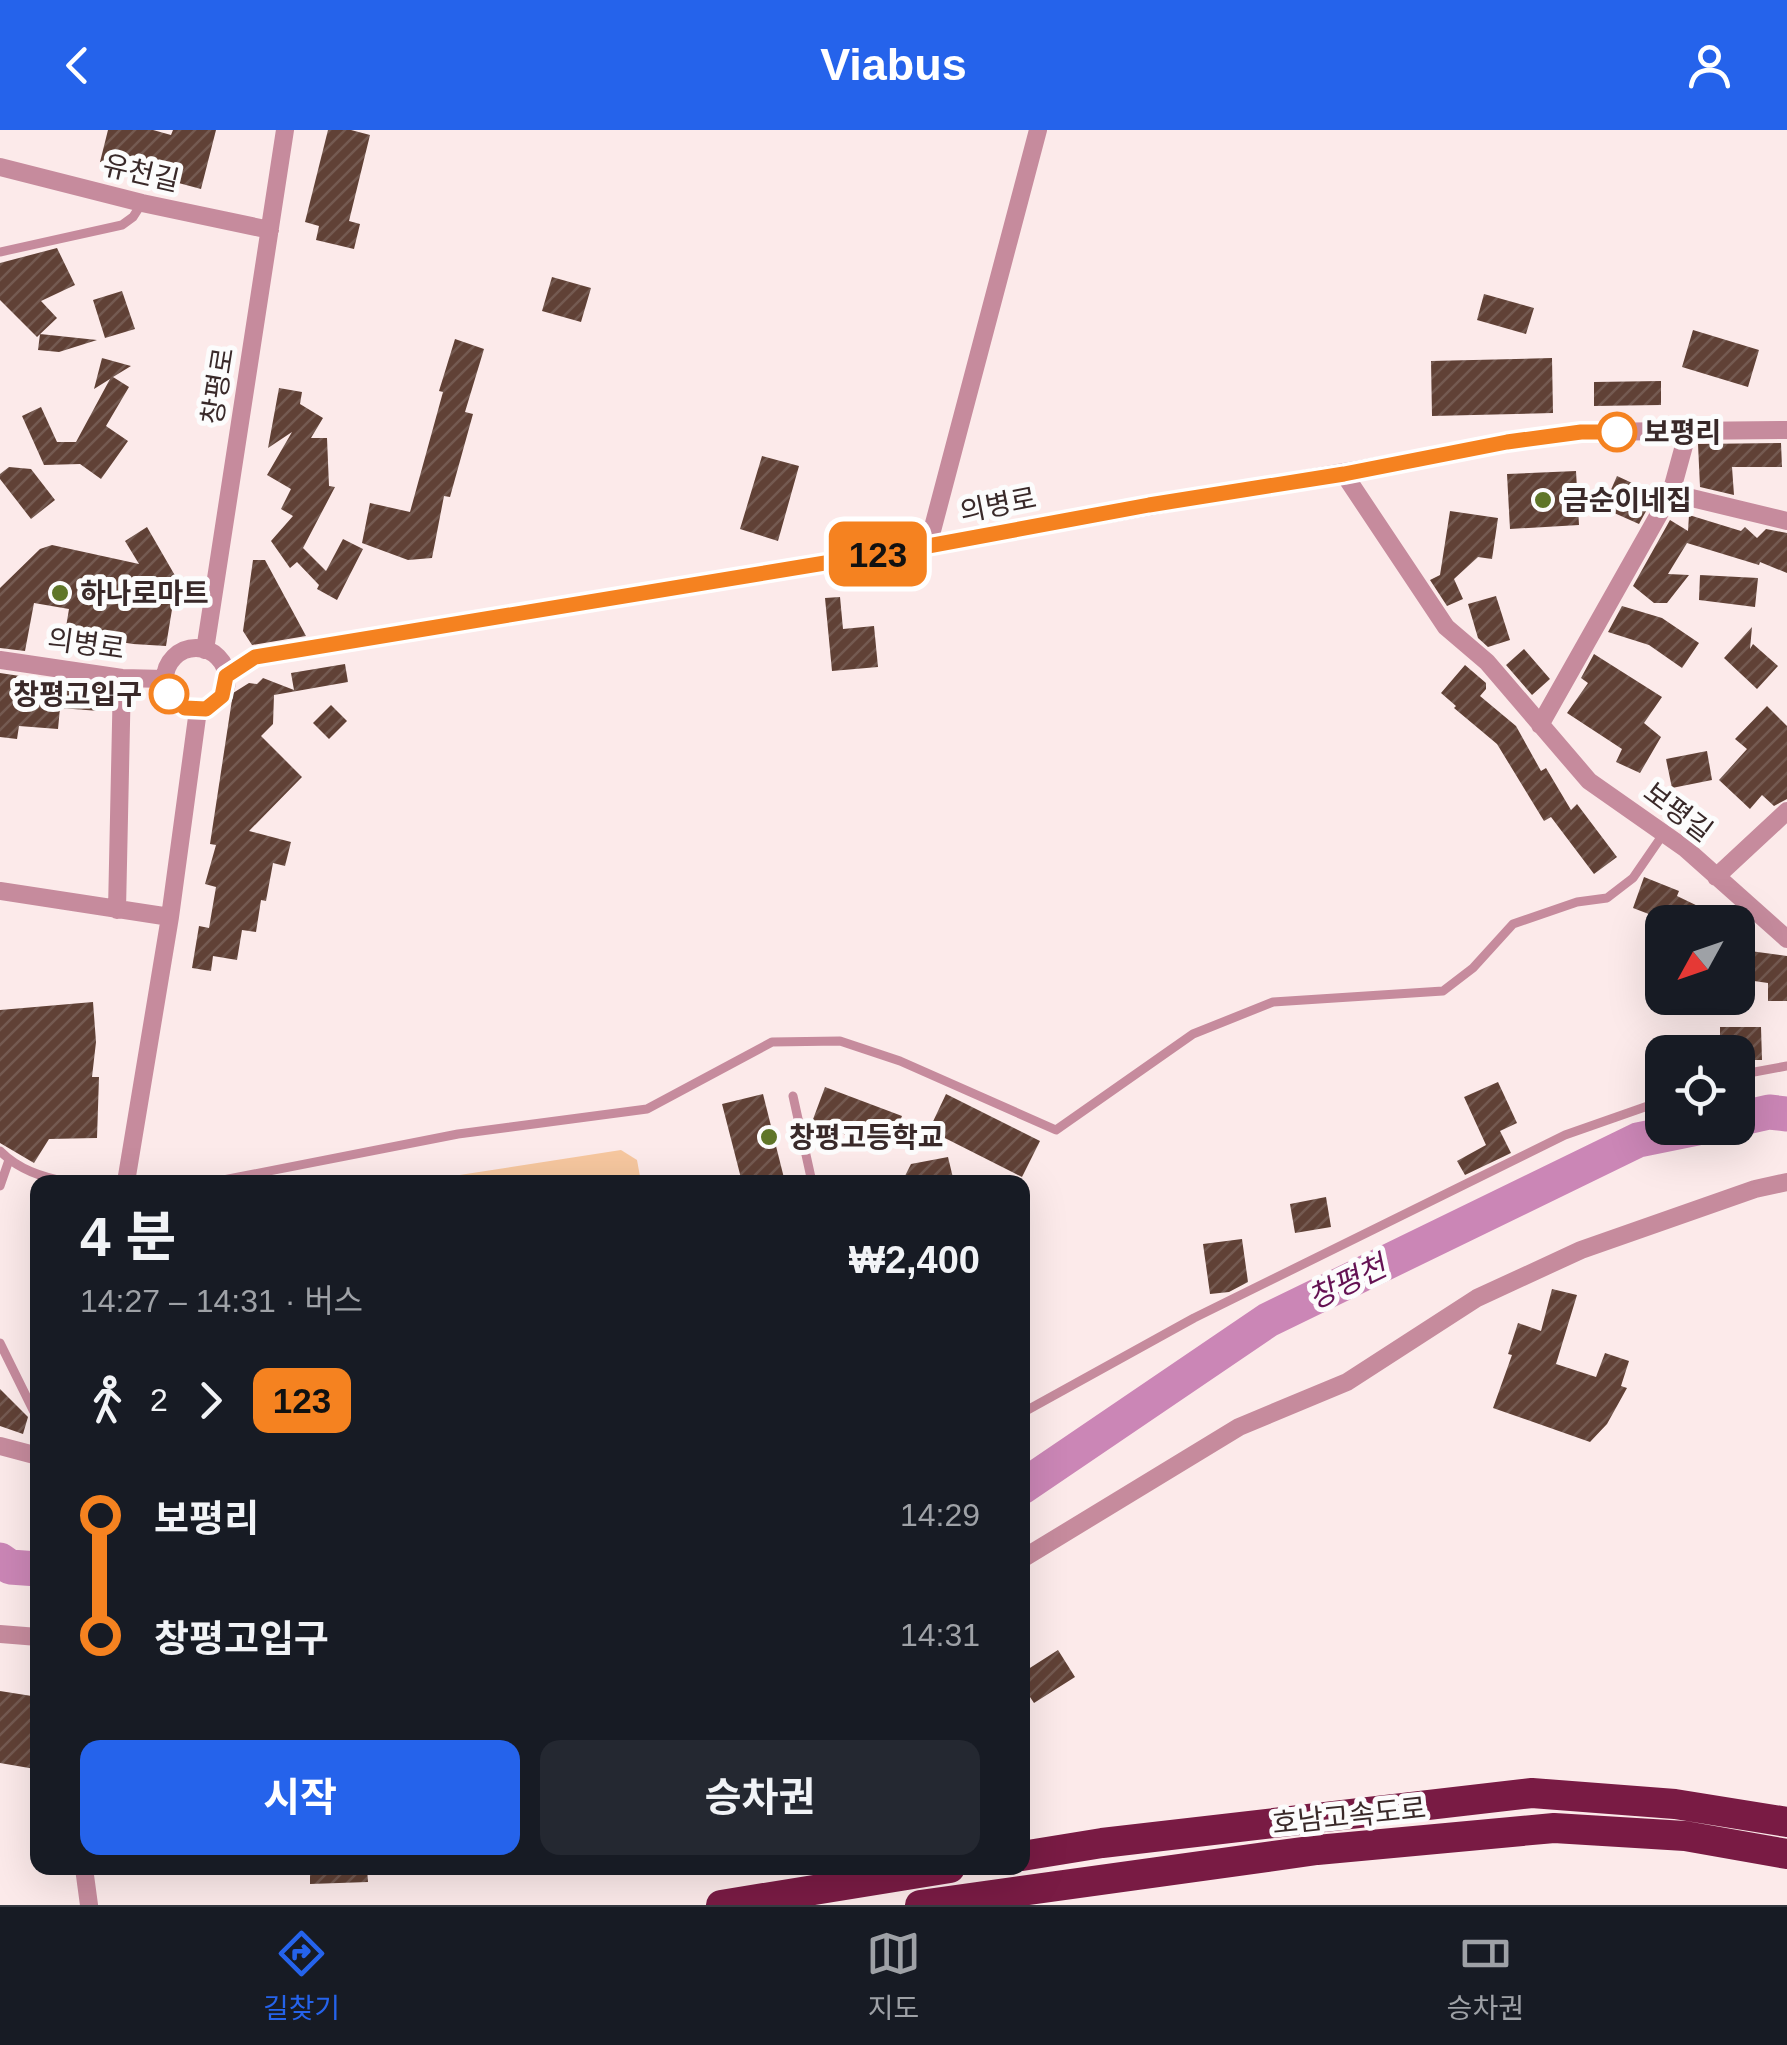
<!DOCTYPE html>
<html lang="ko">
<head>
<meta charset="utf-8">
<style>
	body { margin:0; font-family:Helvetica,"Noto Sans KR",sans-serif; background:#242831; color:#f1f3f6; height:100vh; display:flex; flex-direction:column; font-size:38px; white-space:nowrap }
	* { box-sizing:border-box; margin:0 }
	p { font-size:32px; color:#9ea1a6 }
	.icon { flex:none; width:55px; height:55px; fill:none; stroke:currentColor; stroke-width:2; stroke-linecap:round; stroke-linejoin:round }
	.map { position:relative; flex:1; overflow:hidden }
	.drawer { position:absolute; left:30px; top:1045px; width:1000px; height:700px; display:flex; flex-direction:column; background:#171b24; border-radius:20px; box-shadow:0 10px 40px #0002 }
	.drawer>* { flex:none }
	.badge { padding:0 20px; border-radius:15px; font-size:35px; line-height:65px }
	.needle { width:65px; rotate:230deg }
	.buttons { position:absolute; left:1645px; top:775px; display:grid; gap:20px }
	.buttons a { display:grid; place-items:center; width:110px; height:110px; border-radius:20px; background:#171b24; box-shadow:0 10px 40px #0002; font-size:50px }
	.map>.badge { position:absolute; translate:-50% -50%; box-shadow:0 0 0 5px #fff }
	.legs { display:flex; align-items:center; gap:15px; height:110px; padding:0 50px; font-size:32px }
	.legs p { margin-inline-start:auto }
	.headline { display:flex; align-items:center; justify-content:space-between; height:170px; padding:0 50px }
	h1 { font-size:55px; font-weight:700; line-height:75px }
	.button { display:flex; gap:20px; margin-top:auto; padding:20px 50px }
	.button a { flex:1; height:115px; border-radius:20px; background:#2563eb; color:#fff; font-size:40px; font-weight:700; line-height:115px; text-align:center }
	.button a+a { background:#242831; color:#f1f3f6 }
	ul { padding:0 50px; list-style:none }
	li { display:flex; align-items:center; gap:35px; height:120px; font-size:38px }
	li i { display:grid; place-items:center; width:15px; height:100%; margin:0 12px; background:currentColor }
	li i::after { content:''; width:25px; height:25px; margin:-12px; border:8px solid; border-radius:50%; background:#171b24 }
	li p { margin-inline-start:auto }
	li:first-child i { background:linear-gradient(#0000 50%,currentColor 0) }
	li:last-child i { background:linear-gradient(currentColor 50%,#0000 0) }
	header { display:flex; justify-content:space-between; align-items:center; height:130px; padding:0 50px; background:#2563eb; color:#fff; font-size:45px; font-weight:700 }
	.tabs { display:flex; justify-content:space-around; align-items:center; height:140px; border-top:2px solid #363941; background:#171b24; font-size:28px; color:#9ea1a6 }
	.tabs a { display:grid; justify-items:center; gap:5px }
	.tabs .current { color:#2563eb }
	.map>svg:first-child { display:block }
</style>
</head>
<body>
<header><svg class="icon" aria-label="back" viewBox="0 0 24 24"><path d="M15 5l-7 7 7 7"/></svg>Viabus<svg class="icon" aria-label="person" viewBox="0 0 24 24"><circle cx="12" cy="8" r="4"/><path d="M4 21q1-7 8-7t8 7"/></svg></header>
<div class="map">
<svg width="1787" height="1775" viewBox="0 0 1787 1775">
	<defs>
		<pattern id="building-hatch" width="6" height="6" patternUnits="userSpaceOnUse" patternTransform="scale(2.5)"><rect width="6" height="6" fill="#604136"/><path d="M-1 1l2-2M0 6l6-6M5 7l2-2" fill="none" stroke="#745a51"/></pattern>
	</defs>
	<rect width="100%" height="100%" fill="#fceaea"/>
	<path fill="#f6c79f" d="M621 1020 637 1030 641 1052H414Z"/>
	<g fill="none" stroke-linecap="round" stroke-linejoin="round">
		<path stroke="#cb86b6" stroke-width="35" d="M1738 989 1769 982 1787 984
			M1022 1357 1268 1190 1638 1010 1697 998
			M0 1430 10 1437 38 1439"/>
	</g>
	<path fill="url(#building-hatch)" d="M108 0H153L171 5 173 0H216L201 59 100 32Z
		M328 0H351L370 5 349 91 360 94 354 119 316 110 319 96 305 92Z
		M57 118 75 155 41 171 57 188 37 207 0 170V133Z
		M552 147 591 158 581 192 542 181Z
		M122 161 135 199 105 208 93 170Z
		M1484 164 1534 178 1526 204 1477 190Z
		M1693 200 1759 220 1748 257 1682 237Z
		M40 204 97 210 59 222 38 220Z
		M455 209 484 219 465 282 473 284 450 367 444 366 432 428 408 430 362 413 370 373 410 382 443 262 439 261Z
		M102 228 131 236 113 247 129 257 106 296 128 311 101 349 80 334 44 335 22 286 41 277 57 312H76L110 249 94 259Z
		M1552 228 1553 283 1432 286 1431 231Z
		M1661 251V275L1594 276V252Z
		M279 258 302 262 300 274 323 288 311 308H327L329 356 335 357 303 418 326 441 343 409 363 419 337 470 317 459 319 455 297 432 290 438 271 411 293 386 281 379 291 359 267 345 292 302 268 318Z
		M1781 313 1782 337H1732L1734 365 1700 357 1698 314Z
		M762 326 799 336 778 411 740 399Z
		M9 337 31 339 55 370 31 389 0 349V344Z
		M1576 341 1579 395 1510 399 1507 344Z
		M1617 346 1656 364 1652 371H1642L1650 374 1639 394 1603 378Z
		M1450 381 1498 388 1492 429 1478 427 1454 449 1463 469 1447 476 1430 450 1440 445Z
		M1689 385 1741 401 1745 397 1757 408 1766 399 1787 403V443L1760 432 1759 435 1687 413 1668 444 1689 445 1667 473H1654L1633 456 1670 390 1688 401Z
		M147 397 177 449 166 516 133 514 65 503 69 479 34 473 25 521 0 518V458L40 419 52 415 139 434 125 411Z
		M253 430H265L306 506 252 515 243 501Z
		M1700 445 1758 448 1755 477 1699 470Z
		M1496 466 1510 510 1488 517 1478 508 1468 474Z
		M840 467 843 499 874 496 878 537 832 541 825 468Z
		M1622 476 1662 488 1699 513 1682 538 1649 515 1608 502Z
		M1752 497 1750 519 1753 514 1778 536 1757 559 1724 528Z
		M1524 519 1550 549 1532 565 1506 535Z
		M1594 524 1662 567 1644 593 1661 607 1640 643 1616 632 1622 619 1567 583 1588 553 1581 548Z
		M345 534 348 552 274 565 273 594 261 606 302 647 249 701 291 712 285 736 273 733 266 771 261 770 256 802 242 800 237 830 213 826 211 841 192 838 199 796 209 798 216 757 205 754 216 715 210 714 233 563 249 553 257 554 263 548 294 560 291 543Z
		M1465 535 1486 553V559L1480 566 1516 596 1541 641 1546 638 1571 680 1577 674 1617 727 1594 744 1551 687 1544 691 1497 614 1454 578 1456 576 1441 563Z
		M0 543 20 546 19 551 101 557 99 581 60 578 58 599 19 596 17 609 0 607Z
		M331 575 347 591 329 609 313 593Z
		M1767 576 1787 596V669L1774 676 1762 665 1750 679 1719 650 1747 619 1735 609Z
		M1707 621 1712 650 1672 658 1666 629Z
		M1644 747 1679 761 1677 766 1702 778 1695 792H1686L1670 785 1667 791 1633 778Z
		M1750 821 1787 826V871H1768V853L1747 850Z
		M93 872 96 912 92 947H99L97 1008 49 1009 34 1033 0 1013V880Z
		M1720 897H1761L1762 930H1738V922H1720Z
		M1498 952 1517 993 1500 1001 1511 1023 1465 1045 1457 1031 1486 1015 1464 967Z
		M825 957 902 986 889 1021 812 992Z
		M763 964 785 1052H742L722 974Z
		M946 964 1040 1011 1022 1047 929 1000Z
		M948 1027 954 1052H902L911 1034Z
		M1326 1067 1331 1097 1295 1103 1290 1074Z
		M1242 1109 1248 1152 1229 1162 1210 1164 1203 1114Z
		M1552 1159 1577 1165 1556 1234 1596 1247 1605 1223 1629 1231 1621 1256 1627 1258 1607 1294 1590 1312 1493 1278 1512 1225 1508 1224 1518 1193 1541 1201Z
		M0 1259 28 1287 23 1304 0 1296Z
		M1058 1520 1075 1547 1034 1573 1022 1555V1543Z
		M0 1561 38 1567 35 1639 0 1633Z
		M310 1738H367L368 1752 310 1754Z"/>
	<g fill="none" stroke-linecap="round" stroke-linejoin="round">
		<path stroke="#c68b9d" stroke-width="9" d="M0 122 122 95 133 87 142 73
			M1738 945 1787 936
			M793 966 812 1052
			M0 1021C19 1040 42 1047 67 1052
			M213 1052 458 1004 647 979 772 912 840 911 900 931 1056 1000 1193 904 1273 872 1443 861 1473 838 1513 794 1577 772 1607 768 1633 748 1664 703
			M0 1056 9 1030
			M0 1213 38 1290
			M1022 1283 1194 1188 1565 1005 1662 971"/>
		<path stroke="#c68b9d" stroke-width="18" d="M0 37 142 73 270 100
			M1344 344 1446 497 1487 532 1589 651 1686 719 1787 809
			M1671 363 1787 391
			M928 416 1038 0
			M165 549a31 31 0 1 1 62 0a31 31 0 1 1-62 0Z
			M205 520 285 0
			M0 530 122 548 165 549
			M226 546 255 527 928 416 1541 307 1581 302 1787 300
			M1540 595 1671 363 1688 301
			M1716 747 1787 681
			M0 761 170 787
			M117 780 122 548
			M126 1052 170 787 198 580
			M0 1316 38 1326
			M1022 1429 1239 1297 1347 1252 1477 1168 1581 1120 1755 1059 1787 1052
			M0 1504 38 1507
			M84 1738 89 1775"/>
		<path stroke="#791b44" stroke-width="30" d="M1022 1726 1102 1713 1532 1663 1675 1674 1787 1692
			M721 1775 950 1738
			M920 1775 1317 1720 1554 1698 1685 1706 1787 1724"/>
	</g>
	<g fill="none" stroke-linecap="round" stroke-linejoin="round">
		<g stroke="#fff" stroke-width="22">
			<path id="line-1" d="M169 564 185 578 206 579 222 566 226 546 255 527 928 416 1149 375 1344 344 1507 312 1581 302H1617"/>
		</g>
		<use href="#line-1" stroke="#f58220" stroke-width="15"/>
	</g>
	<g fill="#fff" stroke="#f58220" stroke-width="5">
		<circle cx="1617" cy="302" r="18"/>
		<circle cx="169" cy="564" r="18"/>
	</g>
	<g fill="#5f7628" stroke="#fcfcfc" stroke-width="4">
		<circle cx="1543" cy="370" r="10"/>
		<circle cx="60" cy="463" r="10"/>
		<circle cx="769" cy="1007" r="10"/>
	</g>
	<g text-anchor="middle" dominant-baseline="central" stroke-width="10" stroke-linejoin="round" paint-order="stroke">
		<g font-size="28" fill="#392929" stroke="#fcfcfc">
			<text transform="translate(141 43) rotate(13)">유천길</text>
			<text transform="translate(218 256) rotate(-81)">창평로</text>
			<text transform="translate(998 375) rotate(-11)">의병로</text>
			<text transform="translate(86 514) rotate(8)">의병로</text>
			<text transform="translate(1678 682) rotate(37)">보평길</text>
			<text transform="translate(1349 1686) rotate(-6)">호남고속도로</text>
		</g>
		<g font-size="28" font-weight="bold" fill="#392929" stroke="#fcfcfc" text-anchor="start">
			<text x="1644" y="302">보평리</text>
			<text x="142" y="564" text-anchor="end">창평고입구</text>
		</g>
		<g font-size="28" font-weight="bold" fill="#392929" stroke="#fcfcfc" text-anchor="start">
			<text x="1563" y="370">금순이네집</text>
			<text x="80" y="463">하나로마트</text>
			<text x="789" y="1007">창평고등학교</text>
		</g>
		<g font-size="30" font-style="italic" fill="#641253" stroke="#fcfcfc">
			<text transform="translate(1347 1152) rotate(-26)">창평천</text>
		</g>
	</g>
</svg>
<div class="buttons">
<a><svg class="needle" viewBox="-14 -14 28 28"><path d="M0-13l5 13h-10z" fill="#e53935"/><path d="M0 13l5-13h-10z" fill="#9ea1a6"/></svg></a>
<a><svg class="icon" aria-label="locate" viewBox="0 0 24 24"><circle cx="12" cy="12" r="6"/><path d="M12 2v4M12 18v4M2 12h4M18 12h4"/></svg></a>
</div>
<b class="badge" style="left:878px;top:424px;background:#f58220;color:#111">123</b>
<section class="drawer">
<div class="headline"><div><h1>4 분</h1><p>14:27 – 14:31 · 버스</p></div><b>₩2,400</b></div>
<div class="legs"><svg class="icon" aria-label="walk" viewBox="0 0 24 24"><circle cx="13" cy="4" r="2"/><path d="M13 8l-2 6 4 7M11 14l-3 7M7 12l3-4h3l4 4"/></svg>2<svg class="icon" aria-label="forward" viewBox="0 0 24 24"><path d="M9 5l7 7-7 7"/></svg><b class="badge" style="background:#f58220;color:#111">123</b></div>
<ul>
<li><i style="color:#f58220"></i><b>보평리</b><p>14:29</p></li>
<li><i style="color:#f58220"></i><b>창평고입구</b><p>14:31</p></li>
</ul>
<div class="button"><a>시작</a><a>승차권</a></div>
</section>
</div>
<nav class="tabs">
<a class="current"><svg class="icon" aria-label="directions" viewBox="0 0 24 24"><path d="M12 3l9 9-9 9-9-9zM9 14v-3h6M13 9l2 2-2 2"/></svg>길찾기</a>
<a><svg class="icon" aria-label="map" viewBox="0 0 24 24"><path d="M3 6l6-2 6 2 6-2v14l-6 2-6-2-6 2zM9 4v14M15 6v14"/></svg>지도</a>
<a><svg class="icon" aria-label="tickets" viewBox="0 0 24 24"><path d="M3 7h18v10H3zM15 7v10"/></svg>승차권</a>
</nav>
</body>
</html>
